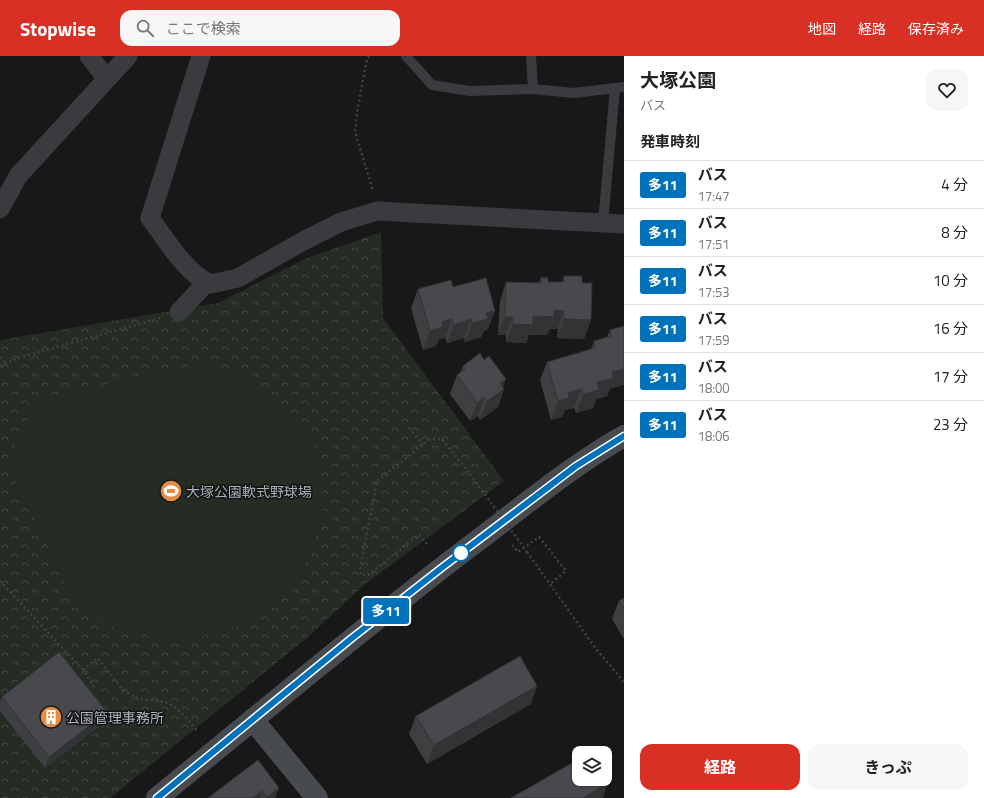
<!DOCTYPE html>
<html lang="ja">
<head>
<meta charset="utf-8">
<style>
	body { margin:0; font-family:"Titillium Web","Noto Sans JP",sans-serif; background:#f6f6f6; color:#222; height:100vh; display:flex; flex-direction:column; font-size:15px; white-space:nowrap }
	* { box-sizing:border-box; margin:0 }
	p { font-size:13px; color:#767676 }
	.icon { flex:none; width:22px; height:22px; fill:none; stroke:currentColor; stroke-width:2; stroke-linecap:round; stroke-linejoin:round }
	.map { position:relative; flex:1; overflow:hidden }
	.panel { display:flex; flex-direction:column; background:#fff; width:360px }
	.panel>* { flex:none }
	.badge { padding:0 8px; border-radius:3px; font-size:14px; line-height:26px }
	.tools { position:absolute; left:572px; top:690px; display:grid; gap:8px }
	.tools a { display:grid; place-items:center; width:40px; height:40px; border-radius:8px; background:#fff; box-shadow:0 1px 3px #0004; font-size:20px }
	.map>.badge { position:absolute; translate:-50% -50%; box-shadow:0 0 0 2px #fff }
	h2 { padding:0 16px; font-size:15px; line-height:36px }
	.round { display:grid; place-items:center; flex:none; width:42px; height:42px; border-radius:12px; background:#f6f6f6 }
	.head { display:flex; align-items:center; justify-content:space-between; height:68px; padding:0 16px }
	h1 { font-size:19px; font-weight:700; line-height:30px }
	.primary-button { display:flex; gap:8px; margin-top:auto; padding:8px 16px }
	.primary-button a { flex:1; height:46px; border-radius:12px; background:#d93025; color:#fff; font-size:16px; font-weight:700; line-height:46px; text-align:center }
	.primary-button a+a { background:#f6f6f6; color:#222 }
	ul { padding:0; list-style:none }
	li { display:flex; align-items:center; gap:12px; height:48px; padding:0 16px; border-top:1px solid #e0e0e0 }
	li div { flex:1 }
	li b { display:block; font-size:15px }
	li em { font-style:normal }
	li .badge { min-width:44px; font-weight:700; text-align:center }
	header { display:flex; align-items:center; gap:24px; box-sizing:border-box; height:56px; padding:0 20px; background:#d93025; color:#fff }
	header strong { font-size:19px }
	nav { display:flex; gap:22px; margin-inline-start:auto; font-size:14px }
	.search { width:280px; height:36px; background:#f6f6f6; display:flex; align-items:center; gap:10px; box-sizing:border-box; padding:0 14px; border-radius:12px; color:#767676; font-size:15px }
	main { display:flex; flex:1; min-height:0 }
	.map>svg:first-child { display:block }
</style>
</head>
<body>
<header>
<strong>Stopwise</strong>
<div class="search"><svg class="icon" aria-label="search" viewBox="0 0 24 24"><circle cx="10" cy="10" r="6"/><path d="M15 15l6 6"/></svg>ここで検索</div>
<nav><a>地図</a><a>経路</a><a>保存済み</a></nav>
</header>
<main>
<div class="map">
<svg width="624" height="742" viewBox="0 0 624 742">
	<defs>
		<pattern id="forest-crowns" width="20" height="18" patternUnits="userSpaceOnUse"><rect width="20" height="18" fill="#242c24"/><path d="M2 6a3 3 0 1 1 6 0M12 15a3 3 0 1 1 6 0" fill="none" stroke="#414842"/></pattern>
	</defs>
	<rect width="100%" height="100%" fill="#181819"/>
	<path fill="url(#forest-crowns)" d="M381 176 383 262 504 425 364 529 307 582 110 742H0V284L218 247 307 202Z"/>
	<path fill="#242c24" d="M202 307 244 319 280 346 321 399 323 463 299 523 248 568 183 585 114 572 70 536 7 408 35 345Z"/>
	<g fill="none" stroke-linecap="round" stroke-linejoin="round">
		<path stroke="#3f4245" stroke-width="2.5" stroke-dasharray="2 3" stroke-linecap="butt" d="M369 0 367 3 357 56 355 76 373 135
			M0 301 6 308
			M0 310 18 302 160 262
			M409 372 423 389
			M427 488 419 479 368 519H361L360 513 377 425 430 383H442L470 418
			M512 489 518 496 539 481 566 515 550 528
			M527 496 596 593 624 626
			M0 525 83 614 94 631
			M83 614 98 602 122 633 136 642 169 647 185 660 198 676"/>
		<path stroke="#393b3e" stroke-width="10" d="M406 0 432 29 470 35 533 33 574 37 624 31
			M531 0 533 33
			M603 167 615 32"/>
		<path stroke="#393b3e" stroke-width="19" d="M89 0 107 23
			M201 0 150 162C165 182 187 219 211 228L238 222 305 184 341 166 377 155 624 168
			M0 153 18 120 128 0
			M179 256 207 226"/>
		<path stroke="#474a4e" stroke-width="22" d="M253 664 317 742
			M157 742C263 656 367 568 477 485 525 449 571 410 624 380"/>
		<path stroke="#3f4245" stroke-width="2.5" stroke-dasharray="2 3" stroke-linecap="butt" d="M470 418 527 496"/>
	</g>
	<path fill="#3d3f41" d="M564 220 582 227 591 264 584 283 557 282 558 273H550L547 279H529L526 287 506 286V279H498L500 245 506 226 539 227 541 221 548 226H562Z
		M453 231 488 273 484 275 481 281 465 286 464 282 447 287 445 282 439 283 436 290 423 294 411 252 418 233Z
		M624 270 610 333 607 340 596 343 593 352 576 357 574 352 565 354 562 361 551 364 540 324 547 306 591 293 594 285 607 281 610 274Z
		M463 310 503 331 504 333 498 351 480 364 478 360 470 365 450 338 457 319 460 317Z
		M624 542V583L612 563 619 545Z
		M2 641 103 667 45 712 0 655V646Z
		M531 648 427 708 409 678 416 660Z
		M279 732 275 742H208Z"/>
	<path fill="#323335" d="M554 254 564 255 558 273H550L547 279H529L526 287 506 286 513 268 533 260Z
		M495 255 488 273 484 275 481 281 465 286 472 267 486 257Z
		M505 261H513L506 279H498Z
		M452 263 445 282 439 283 436 290 423 294 430 275 442 266Z
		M471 263 464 282 447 287 454 269Z
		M564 263 591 264 584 283 557 282Z
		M624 313V329L610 333 607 340 596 343 593 352 576 357 583 338 597 326 612 316Z
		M506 323 502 334 504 333 498 351 480 364 487 345 500 327Z
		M581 333 574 352 565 354 562 361 551 364 558 345 568 337Z
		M484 341 478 360 470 365 477 347Z
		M537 630 531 648 427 708 434 689Z
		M107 656 103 667 45 712 49 701Z
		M608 727 603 742H583Z
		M279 732 275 742H266L267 741Z
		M262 735 260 742H253Z"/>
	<path fill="#47494c" stroke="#323335" d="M564 220H582V227H592L591 264 564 263V255L554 254V261L533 260V269L513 268V261H505L506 226 541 227V221L548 222V226H564Z
		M486 222 495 255 486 257 488 263 472 267 471 263 454 269 452 263 442 266 443 271 430 275 418 233 451 224 453 231Z
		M624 270V313L612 316 614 322 597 326 599 334 583 338 581 333 568 337 569 342 558 345 547 306 595 292 594 285 611 280 610 274Z
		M480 297 484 304 489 300 506 323 500 327 504 333 487 345 484 341 477 347 457 319 465 313 463 310Z
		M624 542V553L619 545Z
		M59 596 107 656 49 701 2 641Z
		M520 600 537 630 434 689 416 660Z
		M579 703V723H605V722L608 727 583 742H511Z
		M258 704 279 732 267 741 262 735 253 742H208Z"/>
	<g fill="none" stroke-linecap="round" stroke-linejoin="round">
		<g stroke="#fff" stroke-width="9">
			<path id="line" d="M157 742 352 582 444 510 576 410 624 380"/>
		</g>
		<use href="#line" stroke="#0072bc" stroke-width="6"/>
	</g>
	<defs>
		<g id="stadium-disc" transform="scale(1.15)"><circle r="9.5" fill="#e68d43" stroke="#131314"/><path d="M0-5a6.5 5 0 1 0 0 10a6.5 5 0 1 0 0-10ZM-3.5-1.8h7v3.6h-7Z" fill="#fff"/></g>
		<g id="building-disc" transform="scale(1.15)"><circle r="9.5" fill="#e68d43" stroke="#131314"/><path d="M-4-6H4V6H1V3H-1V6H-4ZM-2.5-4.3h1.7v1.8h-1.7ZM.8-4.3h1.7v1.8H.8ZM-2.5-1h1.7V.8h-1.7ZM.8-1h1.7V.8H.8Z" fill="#fff"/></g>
	</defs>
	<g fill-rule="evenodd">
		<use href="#stadium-disc" x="171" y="435"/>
		<use href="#building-disc" x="51" y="661"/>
	</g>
	<circle fill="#fff" stroke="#0072bc" stroke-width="2" cx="461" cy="497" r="8"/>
	<g text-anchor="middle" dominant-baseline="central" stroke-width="3" stroke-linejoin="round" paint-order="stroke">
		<g font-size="14" fill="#abb2b8" stroke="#131314" text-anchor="start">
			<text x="186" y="435">大塚公園軟式野球場</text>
			<text x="66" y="661">公園管理事務所</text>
		</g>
	</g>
</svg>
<div class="tools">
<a><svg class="icon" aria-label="layers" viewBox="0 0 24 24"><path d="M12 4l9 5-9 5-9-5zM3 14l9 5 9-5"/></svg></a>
</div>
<b class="badge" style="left:386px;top:555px;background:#0072bc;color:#fff">多11</b>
</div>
<section class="panel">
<div class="head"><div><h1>大塚公園</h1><p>バス</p></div><a class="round"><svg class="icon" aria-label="heart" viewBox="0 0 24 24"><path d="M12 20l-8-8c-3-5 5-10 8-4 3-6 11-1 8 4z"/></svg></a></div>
<h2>発車時刻</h2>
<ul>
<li><span class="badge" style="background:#0072bc;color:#fff">多11</span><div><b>バス</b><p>17:47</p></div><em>4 分</em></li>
<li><span class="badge" style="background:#0072bc;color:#fff">多11</span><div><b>バス</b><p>17:51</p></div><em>8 分</em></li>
<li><span class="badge" style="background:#0072bc;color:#fff">多11</span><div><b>バス</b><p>17:53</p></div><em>10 分</em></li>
<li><span class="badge" style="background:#0072bc;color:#fff">多11</span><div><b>バス</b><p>17:59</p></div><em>16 分</em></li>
<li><span class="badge" style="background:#0072bc;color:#fff">多11</span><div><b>バス</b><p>18:00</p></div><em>17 分</em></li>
<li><span class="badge" style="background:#0072bc;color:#fff">多11</span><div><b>バス</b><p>18:06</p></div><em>23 分</em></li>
</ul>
<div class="primary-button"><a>経路</a><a>きっぷ</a></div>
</section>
</main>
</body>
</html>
